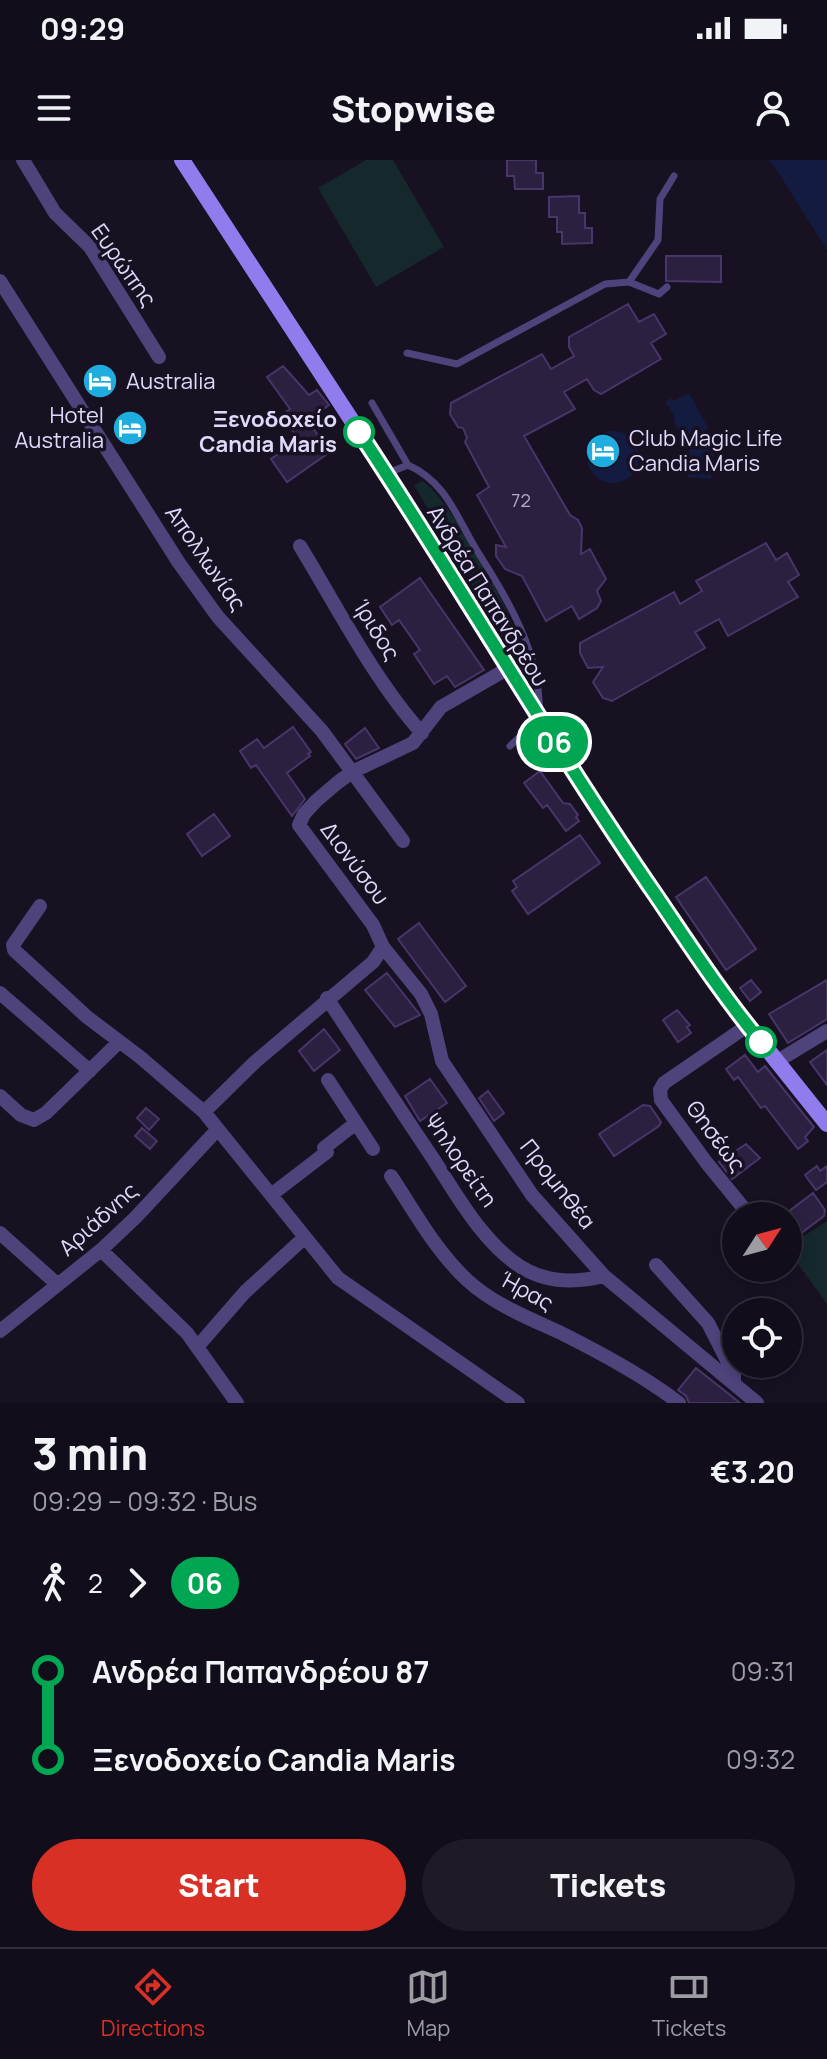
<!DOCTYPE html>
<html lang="en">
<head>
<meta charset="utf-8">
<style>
	body { margin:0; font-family:Manrope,sans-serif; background:#1e1b27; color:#f1f3f6; height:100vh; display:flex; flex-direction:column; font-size:30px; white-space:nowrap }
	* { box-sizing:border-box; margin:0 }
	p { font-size:26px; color:#9c9ca2 }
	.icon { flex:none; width:44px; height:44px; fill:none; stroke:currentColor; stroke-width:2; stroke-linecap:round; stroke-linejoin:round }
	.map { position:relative; height:1243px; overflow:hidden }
	.side { display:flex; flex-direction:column; background:#110d1a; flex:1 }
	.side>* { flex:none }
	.badge { padding:0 16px; border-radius:26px; font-size:28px; line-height:52px }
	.needle { width:52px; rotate:54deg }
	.controls { position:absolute; left:722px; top:1042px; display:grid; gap:16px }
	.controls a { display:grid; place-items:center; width:80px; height:80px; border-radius:50%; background:#110d1a; box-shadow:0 4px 12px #0003,0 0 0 2px #302d39; font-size:40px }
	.map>.badge { position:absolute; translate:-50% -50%; box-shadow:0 0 0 4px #fff }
	.legs { display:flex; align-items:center; gap:12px; height:88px; padding:0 32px; font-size:26px }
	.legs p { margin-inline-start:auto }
	.headline { display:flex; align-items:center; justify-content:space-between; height:136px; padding:0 32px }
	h1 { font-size:44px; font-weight:800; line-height:60px }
	.primary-button { display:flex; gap:16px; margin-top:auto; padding:16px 32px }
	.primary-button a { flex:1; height:92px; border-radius:48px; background:#d93025; color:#fff; font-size:32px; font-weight:800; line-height:92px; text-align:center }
	.primary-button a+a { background:#1e1b27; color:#f1f3f6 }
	ul { padding:0 32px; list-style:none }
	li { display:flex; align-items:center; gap:28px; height:88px; font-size:30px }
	li i { display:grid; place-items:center; width:12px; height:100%; margin:0 10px; background:currentColor }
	li i::after { content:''; width:20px; height:20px; margin:-10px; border:6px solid; border-radius:50%; background:#110d1a }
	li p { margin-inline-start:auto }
	li:first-child i { background:linear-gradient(#0000 50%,currentColor 0) }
	li:last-child i { background:linear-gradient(currentColor 50%,#0000 0) }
	.status { display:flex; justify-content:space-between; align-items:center; height:56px; padding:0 40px; background:#110d1a; direction:ltr }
	.status svg { height:22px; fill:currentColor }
	header { display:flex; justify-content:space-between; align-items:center; height:104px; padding:0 32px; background:#110d1a; font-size:36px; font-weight:800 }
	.tab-bar { display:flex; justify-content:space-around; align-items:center; height:112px; border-top:2px solid #302d39; background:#110d1a; font-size:22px; color:#9c9ca2 }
	.tab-bar a { display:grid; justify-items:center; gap:4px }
	.tab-bar .selected { color:#d93025 }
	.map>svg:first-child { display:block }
</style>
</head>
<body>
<div class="status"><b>09:29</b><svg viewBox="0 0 49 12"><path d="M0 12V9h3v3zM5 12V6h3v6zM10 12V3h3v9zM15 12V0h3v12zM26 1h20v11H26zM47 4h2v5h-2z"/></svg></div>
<header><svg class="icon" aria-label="menu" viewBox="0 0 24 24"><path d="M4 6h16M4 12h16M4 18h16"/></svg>Stopwise<svg class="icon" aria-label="person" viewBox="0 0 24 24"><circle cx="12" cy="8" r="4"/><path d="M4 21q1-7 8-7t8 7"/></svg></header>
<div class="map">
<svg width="827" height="1243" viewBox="0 0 827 1243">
	<rect width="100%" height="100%" fill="#171122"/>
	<path fill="#15282b" d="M366 0H393L444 87 376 127 318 28Z
		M422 321C446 334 499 431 511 460 518 479 522 501 527 520L414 325Z
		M827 1061V1144L788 1090V1086Z"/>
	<path fill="#131c40" d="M769 0H827V90L778 12Z
		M689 233 708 268 701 273 706 282 715 284 711 319 687 317 689 289 694 286 690 279 686 281 674 262 675 257 665 242 671 238 674 241Z
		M587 297a26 26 0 1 1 52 0a26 26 0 1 1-52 0Z"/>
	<path fill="#2c2041" stroke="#483569" stroke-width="2" d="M507 0H536V13H543V29H515L514 16H507Z
		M579 36V53H585V68H592V83L562 84V72H557V57H549V37Z
		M666 96H721V122L666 121Z
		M628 144 639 162 654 154 666 174 651 183 661 199 601 234 594 230 587 219 564 232 575 249 524 276 570 355 578 360 582 368 581 394 590 389 606 419 597 431 601 441 597 448 579 459 572 446 546 461 522 416 505 409 496 396V385L506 387 477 335 489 327 465 282 467 278 463 268 458 267 450 254 451 243 542 194 551 209 574 196 569 187V177Z
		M283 206 309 235 317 230 329 245 308 261 330 292 287 322 271 299 299 279 281 256 290 249 267 217Z
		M766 383 776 400 787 393 799 415 788 422 798 437 728 476 719 459 695 472 705 488 612 541 603 538 593 522 603 507 588 508 580 493V483L674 432 680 444 702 431 696 421Z
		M420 418 484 510 455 527 447 516 434 524 414 494 420 490 399 460 392 465 380 447Z
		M293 567 311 592 308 594 310 596 287 613 305 639 292 656 256 605 251 608 240 591 257 579 264 588Z
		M365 568 379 588 356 599 345 584Z
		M540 611 563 643 570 644 578 655 576 657 579 661 566 671 547 645 543 648 524 623Z
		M214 654 230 676 202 696 187 674Z
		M580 675 600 703 528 754 512 731 517 727 513 721Z
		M706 717 756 789 726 810 676 737Z
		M419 763 466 826 445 842 398 779Z
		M387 813 420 855 395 867 365 830Z
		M751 820 761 832 750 841 740 828Z
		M827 820V859L788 883 769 854Z
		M677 850 690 865 687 867 691 873 678 882 663 860Z
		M324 869 340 890 314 911 299 891Z
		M827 890V925L810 902Z
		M745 895 758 912 765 906 814 967 805 977 808 981 798 989 765 946 761 948 738 917 734 920 726 909Z
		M430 919 447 943 420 961 405 936Z
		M488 931 504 953 494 961 479 938Z
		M643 945 650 946 661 962 659 966 614 996 599 974Z
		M146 948 159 959 149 970 137 958Z
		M142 968 157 981 150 989 135 976Z
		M746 984 760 998 732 1019 719 1002Z
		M817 1006 820 1011 827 1006V1022L816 1030 805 1015Z
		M813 1033 825 1050 824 1056 796 1077 793 1073 788 1076V1052Z
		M696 1208 715 1223 740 1243H689L686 1236 678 1230Z"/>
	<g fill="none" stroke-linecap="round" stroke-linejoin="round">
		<path stroke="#4e437b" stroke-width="7" d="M629 122 658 80 660 39 674 16
			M407 193 457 204 605 124 629 122 659 134 667 127
			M372 243 408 305
			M388 313 408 305C446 322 456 356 476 389 508 440 543 496 539 559L510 586"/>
		<path stroke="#4e437b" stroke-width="14" d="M23 0 55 53 90 87 159 197
			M0 121 179 403 218 457 322 571 403 681
			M300 386C336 445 376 523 422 573
			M40 746 13 785 14 790 87 857 140 897 204 952 338 1118 518 1243
			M383 787 421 834 431 854 442 901 532 1035 604 1116 757 1243
			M0 833 90 911
			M327 838C362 891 397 945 432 997 457 1035 482 1082 521 1107 547 1123 576 1123 604 1116
			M747 866 664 923 660 930 661 940 706 1002 750 1056
			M776 902 827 871
			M328 920 373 989
			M0 936 21 955 34 960 46 953 119 882
			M204 952 255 902 373 802 383 787 373 765 299 665 304 654 316 641 337 623 352 612 413 583 441 547 507 509
			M391 1016C415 1052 435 1090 467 1120 494 1145 531 1159 563 1174 603 1194 644 1216 679 1243
			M271 1035 327 992 324 988 356 963
			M0 1073 57 1124
			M101 1090 187 1173 237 1243
			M656 1105 708 1163 734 1214V1223
			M0 1171 101 1090 136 1057 217 970
			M198 1186 245 1132 304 1078"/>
		<path stroke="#917ced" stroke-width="16" d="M182 0 386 313 539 559 628 695 724 835 827 964"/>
	</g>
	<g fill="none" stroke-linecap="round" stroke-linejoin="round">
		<g stroke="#fff" stroke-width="18">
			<path id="line-1" d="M359 272C460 425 551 583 655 734 689 784 722 835 761 882"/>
		</g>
		<use href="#line-1" stroke="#00a651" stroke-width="12"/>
	</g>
	<defs>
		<g id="hotel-disc" transform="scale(1.8)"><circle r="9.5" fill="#1facdf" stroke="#171122"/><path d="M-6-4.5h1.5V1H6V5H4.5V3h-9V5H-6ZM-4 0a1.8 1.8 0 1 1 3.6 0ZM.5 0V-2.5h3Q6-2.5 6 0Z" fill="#fff"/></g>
	</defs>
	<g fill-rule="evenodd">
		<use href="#hotel-disc" x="100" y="221"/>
		<use href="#hotel-disc" x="130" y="268"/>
		<use href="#hotel-disc" x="603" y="291"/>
	</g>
	<g fill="#fff" stroke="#00a651" stroke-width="4">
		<circle cx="359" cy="272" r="14"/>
		<circle cx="761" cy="882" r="14"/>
	</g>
	<g text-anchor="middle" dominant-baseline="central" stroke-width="7" stroke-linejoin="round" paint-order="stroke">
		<g font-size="18" fill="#b4aacc">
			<text x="521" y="340">72</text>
		</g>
		<g font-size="22" fill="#e1d8fa" stroke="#171122">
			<text transform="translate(124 105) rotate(55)">Ευρώπης</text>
			<text transform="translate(206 398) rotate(55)">Απολλωνίας</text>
			<text transform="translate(488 436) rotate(58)">Ανδρέα Παπανδρέου</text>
			<text transform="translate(377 470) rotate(58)">Ίριδος</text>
			<text transform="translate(355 703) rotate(53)">Διονύσου</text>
			<text transform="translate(716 976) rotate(53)">Θησέως</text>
			<text transform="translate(461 1000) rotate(55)">Ψηλορείτη</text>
			<text transform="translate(558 1024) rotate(52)">Προμηθέα</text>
			<text transform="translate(98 1059) rotate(-42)">Αριάδνης</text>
			<text transform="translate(527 1131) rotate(29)">Ήρας</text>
		</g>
		<g font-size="22" fill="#e1d8fa" stroke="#171122" text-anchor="start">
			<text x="126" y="221">Australia</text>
			<text x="104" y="255" text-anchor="end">Hotel<tspan x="104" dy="25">Australia</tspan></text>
			<text x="629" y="278">Club Magic Life<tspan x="629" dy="25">Candia Maris</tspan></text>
		</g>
		<g font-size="22" font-weight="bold" fill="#e1d8fa" stroke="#171122" text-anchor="end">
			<text x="337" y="259">Ξενοδοχείο<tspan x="337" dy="25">Candia Maris</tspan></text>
		</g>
	</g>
</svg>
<div class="controls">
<a><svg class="needle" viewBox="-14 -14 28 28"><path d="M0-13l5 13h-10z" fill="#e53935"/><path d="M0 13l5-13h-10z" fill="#9c9ca2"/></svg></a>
<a><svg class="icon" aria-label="locate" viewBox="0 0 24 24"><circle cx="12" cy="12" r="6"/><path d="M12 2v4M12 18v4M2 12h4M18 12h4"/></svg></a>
</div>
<b class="badge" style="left:554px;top:582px;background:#00a651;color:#fff">06</b>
</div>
<section class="side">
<div class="headline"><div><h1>3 min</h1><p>09:29 – 09:32 · Bus</p></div><b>€3.20</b></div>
<div class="legs"><svg class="icon" aria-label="walk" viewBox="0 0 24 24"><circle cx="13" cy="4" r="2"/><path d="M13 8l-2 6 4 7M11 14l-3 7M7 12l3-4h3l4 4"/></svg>2<svg class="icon" aria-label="forward" viewBox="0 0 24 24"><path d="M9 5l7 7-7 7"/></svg><b class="badge" style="background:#00a651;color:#fff">06</b></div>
<ul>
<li><i style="color:#00a651"></i><b>Ανδρέα Παπανδρέου 87</b><p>09:31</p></li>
<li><i style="color:#00a651"></i><b>Ξενοδοχείο Candia Maris</b><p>09:32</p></li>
</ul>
<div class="primary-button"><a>Start</a><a>Tickets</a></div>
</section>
<nav class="tab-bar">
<a class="selected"><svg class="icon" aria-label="directions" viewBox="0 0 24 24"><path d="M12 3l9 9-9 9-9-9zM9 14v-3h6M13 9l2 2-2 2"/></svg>Directions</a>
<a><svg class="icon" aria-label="map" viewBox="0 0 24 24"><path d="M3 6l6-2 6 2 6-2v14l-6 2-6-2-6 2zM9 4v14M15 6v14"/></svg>Map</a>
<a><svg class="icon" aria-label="tickets" viewBox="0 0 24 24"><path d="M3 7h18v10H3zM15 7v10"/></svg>Tickets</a>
</nav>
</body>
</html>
